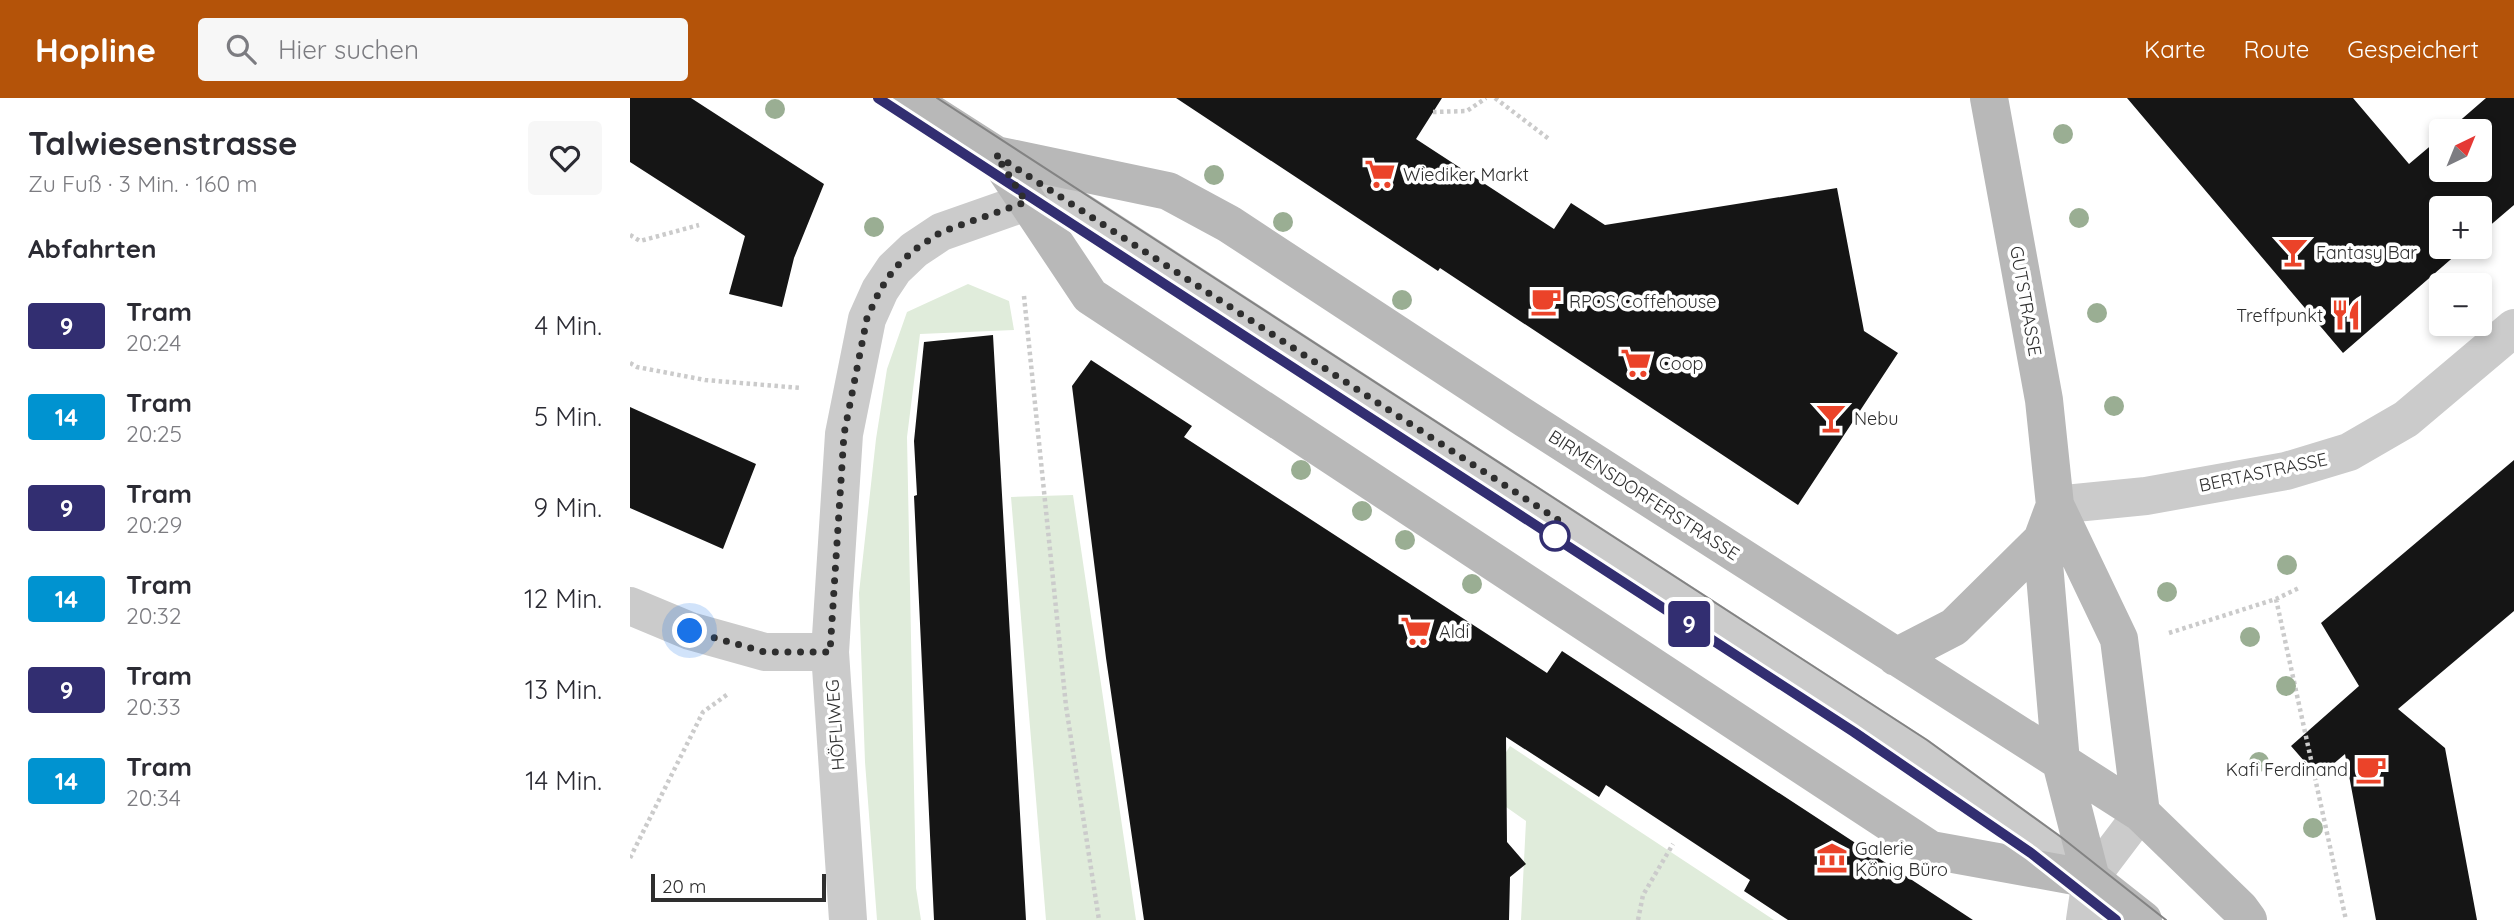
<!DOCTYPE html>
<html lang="de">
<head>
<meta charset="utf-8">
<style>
	body { margin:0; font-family:Quicksand,sans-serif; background:#f7f7f7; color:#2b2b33; height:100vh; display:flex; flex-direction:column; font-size:26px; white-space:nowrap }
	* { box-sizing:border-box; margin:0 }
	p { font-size:23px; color:#7c7c81 }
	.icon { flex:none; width:38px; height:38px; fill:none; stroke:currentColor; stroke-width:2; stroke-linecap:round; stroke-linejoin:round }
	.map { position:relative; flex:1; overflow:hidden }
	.side { display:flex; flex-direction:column; background:#fff; width:630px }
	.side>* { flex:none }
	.badge { padding:0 14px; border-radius:5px; font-size:24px; line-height:46px }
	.needle { width:46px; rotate:43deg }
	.tools { position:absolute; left:1799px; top:21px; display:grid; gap:14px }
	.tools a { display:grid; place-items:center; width:63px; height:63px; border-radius:7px; background:#fff; box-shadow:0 4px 10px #0003; font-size:35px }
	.scale { position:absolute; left:21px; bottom:18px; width:175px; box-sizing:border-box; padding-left:7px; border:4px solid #2e2e2e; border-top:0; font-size:19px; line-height:24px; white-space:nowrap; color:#2e2e2e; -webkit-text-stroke:5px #fff; paint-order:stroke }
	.you { position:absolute; width:35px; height:35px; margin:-18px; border:5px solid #fff; border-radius:50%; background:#1a73e8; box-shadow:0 0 0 10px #1a73e833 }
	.map>.badge { position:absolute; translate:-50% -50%; box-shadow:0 0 0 4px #fff }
	h2 { padding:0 28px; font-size:26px; line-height:63px }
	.round { display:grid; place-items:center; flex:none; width:74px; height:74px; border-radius:7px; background:#f7f7f7 }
	.head { display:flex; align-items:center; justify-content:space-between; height:119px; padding:0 28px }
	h1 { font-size:33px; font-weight:700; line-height:52px }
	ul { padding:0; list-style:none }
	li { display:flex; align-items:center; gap:21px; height:91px; padding:0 28px }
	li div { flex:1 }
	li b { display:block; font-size:26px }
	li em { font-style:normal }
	li .badge { min-width:77px; font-weight:700; text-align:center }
	header { display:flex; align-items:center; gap:42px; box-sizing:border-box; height:98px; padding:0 35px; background:#b45309; color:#fff }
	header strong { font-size:33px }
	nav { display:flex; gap:38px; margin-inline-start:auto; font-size:24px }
	.search { width:490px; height:63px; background:#f7f7f7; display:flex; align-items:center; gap:18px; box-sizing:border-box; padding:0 24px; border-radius:7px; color:#7c7c81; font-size:26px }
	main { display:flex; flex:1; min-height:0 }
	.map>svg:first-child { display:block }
</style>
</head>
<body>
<header>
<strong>Hopline</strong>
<div class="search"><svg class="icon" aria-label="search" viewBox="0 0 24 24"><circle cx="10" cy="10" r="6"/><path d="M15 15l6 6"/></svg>Hier suchen</div>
<nav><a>Karte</a><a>Route</a><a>Gespeichert</a></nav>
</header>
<main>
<section class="side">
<div class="head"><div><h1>Talwiesenstrasse</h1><p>Zu Fuß · 3 Min. · 160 m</p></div><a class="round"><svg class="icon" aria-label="heart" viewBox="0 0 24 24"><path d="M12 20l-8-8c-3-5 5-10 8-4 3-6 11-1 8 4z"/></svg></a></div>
<h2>Abfahrten</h2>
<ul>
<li><span class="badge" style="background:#322e71;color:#fff">9</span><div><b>Tram</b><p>20:24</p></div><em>4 Min.</em></li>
<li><span class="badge" style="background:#0093d0;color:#fff">14</span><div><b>Tram</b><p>20:25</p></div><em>5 Min.</em></li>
<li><span class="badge" style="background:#322e71;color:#fff">9</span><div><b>Tram</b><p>20:29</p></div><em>9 Min.</em></li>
<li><span class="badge" style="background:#0093d0;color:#fff">14</span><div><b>Tram</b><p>20:32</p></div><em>12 Min.</em></li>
<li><span class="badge" style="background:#322e71;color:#fff">9</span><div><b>Tram</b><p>20:33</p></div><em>13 Min.</em></li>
<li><span class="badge" style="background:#0093d0;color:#fff">14</span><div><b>Tram</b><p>20:34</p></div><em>14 Min.</em></li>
</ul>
</section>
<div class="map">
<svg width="1884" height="822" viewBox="0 0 1884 822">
	<rect width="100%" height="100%" fill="#fff"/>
	<path fill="#e0ecdb" d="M338 186 379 203 384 232 290 236 277 339 286 790 291 822H247L235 664 229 495 246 341 257 271 277 214Z
		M443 397 506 822H416L381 399Z
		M880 648 1144 822H891L896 723 852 692Z"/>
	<path fill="#151515" d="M0 0H61L194 86 164 160 152 209 99 196 115 138 0 64Z
		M546 0H812L786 41 924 131 941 105 975 127 1207 90 1234 233 1268 255 1168 407 810 170 808 173Z
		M1497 0H1723L1779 66 1811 39V72H1850V33H1818L1856 0H1884V107L1850 136V110H1811V149H1835L1713 255Z
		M363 237 396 822H304L284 398 287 397 284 343 294 244Z
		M461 262 562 328 554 339 917 575 932 553 1343 822H1158L1114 793 1120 782 976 687 969 699 876 639 877 744 896 766 880 779 879 822H514L476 560 442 288Z
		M0 309 126 366 93 451 0 410Z
		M1884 362V513L1768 611 1815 650 1847 822H1746L1715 656 1688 679 1661 648 1729 588 1691 525Z"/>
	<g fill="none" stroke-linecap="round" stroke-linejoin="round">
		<path stroke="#cbcbcb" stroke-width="4.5" stroke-dasharray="3.5 3.5" stroke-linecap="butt" d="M865 0 919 41
			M803 14 837 13 856 0
			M0 137 10 143 69 127
			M394 198 436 608 469 822
			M0 265 7 269 75 282 171 290
			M1646 501 1716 822
			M1539 535 1646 501 1669 490
			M0 760 73 614 98 596
			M1008 822 1013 797 1043 746"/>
		<path stroke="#cbcbcb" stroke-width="35" d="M372 61 1288 656 1461 781 1511 715"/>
		<path stroke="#cbcbcb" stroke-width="38" d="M1425 407 1516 398 1656 373 1719 354 1776 321 1884 230
			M0 508 60 533 135 554H200
			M218 822 200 554 214 336 237 221 250 192 264 171 284 152 311 134 396 104
			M1455 822 1461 781"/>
		<path stroke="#b8b8b8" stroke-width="38" d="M277 0 366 57 538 93 599 126 896 321 1511 715 1610 811 1618 822
			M1359 0 1414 302 1425 407 1489 541 1511 715
			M366 57 460 198 1301 752 1461 781 1513 822
			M1425 407 1412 442 1431 664 1461 781
			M1266 559 1324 529 1412 442"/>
		<path stroke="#838383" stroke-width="2" d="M248 0 1224 633 1401 755 1486 822
			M307 0 1297 642 1431 739 1536 822"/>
	</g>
	<g fill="#9aae93">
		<circle cx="145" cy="11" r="10"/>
		<circle cx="1433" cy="36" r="10"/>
		<circle cx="584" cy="77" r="10"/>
		<circle cx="1449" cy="120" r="10"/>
		<circle cx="653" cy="124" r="10"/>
		<circle cx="244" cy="129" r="10"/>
		<circle cx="772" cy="202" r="10"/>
		<circle cx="1467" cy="215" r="10"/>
		<circle cx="1484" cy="308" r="10"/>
		<circle cx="671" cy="372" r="10"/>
		<circle cx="732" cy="413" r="10"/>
		<circle cx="775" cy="442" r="10"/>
		<circle cx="1657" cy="467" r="10"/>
		<circle cx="842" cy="486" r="10"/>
		<circle cx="1537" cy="494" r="10"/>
		<circle cx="1620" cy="539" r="10"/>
		<circle cx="1656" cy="588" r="10"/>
		<circle cx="1629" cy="664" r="10"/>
		<circle cx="1683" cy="730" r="10"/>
	</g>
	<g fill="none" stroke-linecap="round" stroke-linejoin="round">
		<g stroke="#fff" stroke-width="16">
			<path id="line" d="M248 0 1224 634 1401 755 1486 822"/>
		</g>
		<use href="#line" stroke="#322e71" stroke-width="10"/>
		<path stroke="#2e2e2e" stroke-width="7" stroke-dasharray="0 12.6" d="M60 533 135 554H200L214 336 237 220 250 192 264 171 284 152 311 134 396 104 366 57 933 425 925 438"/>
	</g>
	<defs>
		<g id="supermarket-bare" transform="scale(2.415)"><path d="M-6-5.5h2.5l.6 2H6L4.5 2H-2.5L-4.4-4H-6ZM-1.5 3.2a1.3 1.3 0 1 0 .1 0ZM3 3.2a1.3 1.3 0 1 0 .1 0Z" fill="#eb4329" stroke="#fff" stroke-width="2.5" paint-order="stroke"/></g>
		<g id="bar-bare" transform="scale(2.415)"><path d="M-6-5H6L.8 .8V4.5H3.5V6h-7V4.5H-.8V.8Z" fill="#eb4329" stroke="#fff" stroke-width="2.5" paint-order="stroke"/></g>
		<g id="cafe-bare" transform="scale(2.415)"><path d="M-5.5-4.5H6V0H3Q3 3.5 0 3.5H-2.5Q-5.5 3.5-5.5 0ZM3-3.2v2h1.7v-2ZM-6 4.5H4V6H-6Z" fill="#eb4329" stroke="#fff" stroke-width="2.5" paint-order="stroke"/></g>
		<g id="restaurant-bare" transform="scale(2.415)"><path d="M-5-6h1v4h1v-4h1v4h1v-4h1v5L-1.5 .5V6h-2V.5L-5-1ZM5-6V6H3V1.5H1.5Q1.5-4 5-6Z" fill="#eb4329" stroke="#fff" stroke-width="2.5" paint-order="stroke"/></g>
		<g id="museum-bare" transform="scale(2.415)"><path d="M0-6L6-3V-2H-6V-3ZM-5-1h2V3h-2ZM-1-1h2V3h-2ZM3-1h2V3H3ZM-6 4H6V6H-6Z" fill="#eb4329" stroke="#fff" stroke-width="2.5" paint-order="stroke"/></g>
	</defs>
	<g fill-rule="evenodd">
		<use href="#supermarket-bare" x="750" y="76"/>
		<use href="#bar-bare" x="1663" y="154"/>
		<use href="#cafe-bare" x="916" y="203"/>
		<use href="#restaurant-bare" x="1716" y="217"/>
		<use href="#supermarket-bare" x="1006" y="265"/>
		<use href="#bar-bare" x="1201" y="320"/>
		<use href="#supermarket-bare" x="786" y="533"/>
		<use href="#cafe-bare" x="1741" y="671"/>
		<use href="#museum-bare" x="1202" y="760"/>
	</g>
	<circle fill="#fff" stroke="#322e71" stroke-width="3.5" cx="925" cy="438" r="14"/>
	<g text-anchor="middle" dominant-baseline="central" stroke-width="7" stroke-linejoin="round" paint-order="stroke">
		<g font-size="18" fill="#2e2e2e" stroke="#fff" text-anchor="start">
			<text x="773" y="76">Wiediker Markt</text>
			<text x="1686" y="154">Fantasy Bar</text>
			<text x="939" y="203">RPOS Coffehouse</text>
			<text x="1693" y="217" text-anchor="end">Treffpunkt</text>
			<text x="1029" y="265">Coop</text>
			<text x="1224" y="320">Nebu</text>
			<text x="809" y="533">Aldi</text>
			<text x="1718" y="671" text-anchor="end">Kafi Ferdinand</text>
			<text x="1225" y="750">Galerie<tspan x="1225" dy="21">König Büro</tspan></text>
		</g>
		<g font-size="18" fill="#2e2e2e" stroke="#fff">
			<text transform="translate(1396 203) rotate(80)">GUTSTRASSE</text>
			<text transform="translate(1633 374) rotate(-12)">BERTASTRASSE</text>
			<text transform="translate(1014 397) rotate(33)">BIRMENSDORFERSTRASSE</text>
			<text transform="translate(205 627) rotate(-94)">HÖFLIWEG</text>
		</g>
	</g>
</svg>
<div class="tools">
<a><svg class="needle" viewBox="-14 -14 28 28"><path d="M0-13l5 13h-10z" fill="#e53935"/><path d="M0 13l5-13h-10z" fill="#7c7c81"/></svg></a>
<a>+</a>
<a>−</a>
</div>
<div class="scale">20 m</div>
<div class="you" style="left:60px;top:533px"></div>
<b class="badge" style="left:1059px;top:526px;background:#322e71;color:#fff">9</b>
</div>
</main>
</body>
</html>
